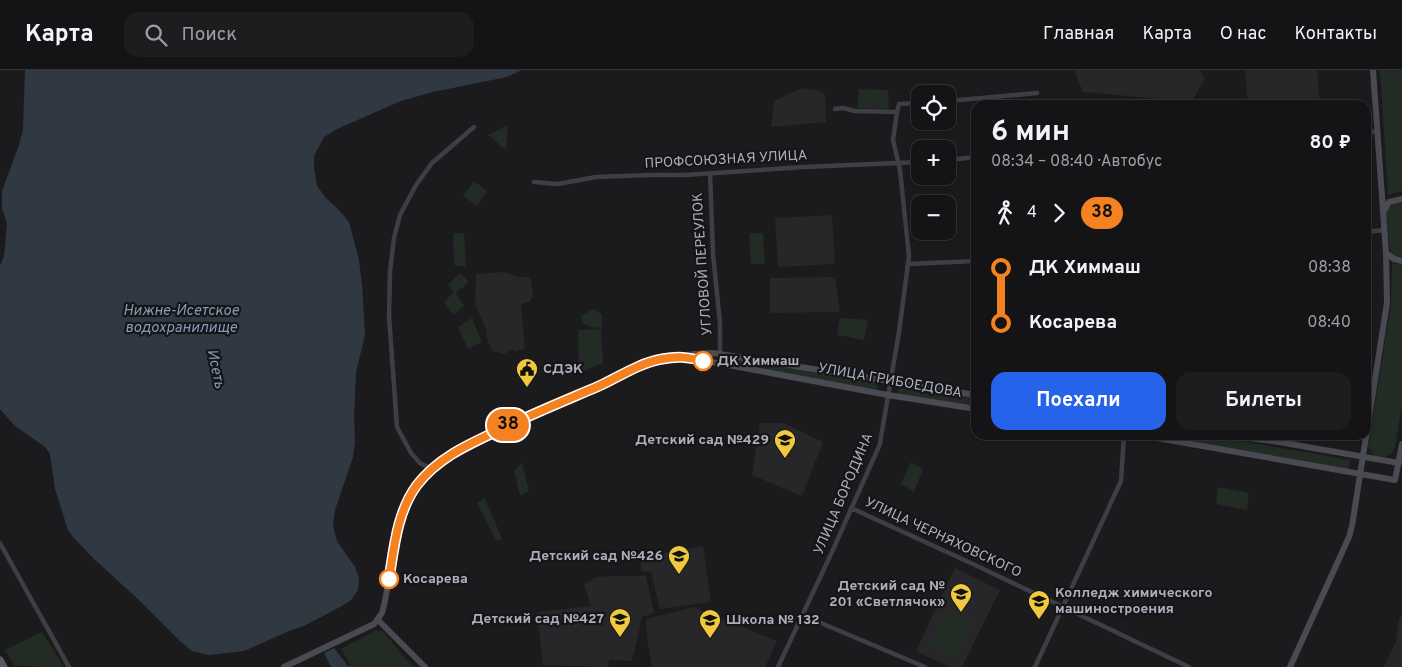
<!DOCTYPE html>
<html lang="ru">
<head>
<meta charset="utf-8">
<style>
	body { margin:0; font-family:Overpass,sans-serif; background:#1d1d1f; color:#f1f3f6; height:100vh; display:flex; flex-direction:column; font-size:19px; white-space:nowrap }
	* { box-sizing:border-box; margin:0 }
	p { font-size:16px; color:#9d9ea1 }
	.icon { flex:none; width:28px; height:28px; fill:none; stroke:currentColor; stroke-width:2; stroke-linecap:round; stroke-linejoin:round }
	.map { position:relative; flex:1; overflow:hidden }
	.panel { position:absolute; left:971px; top:30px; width:400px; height:340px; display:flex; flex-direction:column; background:#141416; border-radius:15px; box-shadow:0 2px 8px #0003,0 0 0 1px #333335 }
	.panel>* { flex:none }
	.badge { padding:0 10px; border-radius:16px; font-size:18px; line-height:32px }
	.tools { position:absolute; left:911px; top:15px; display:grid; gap:10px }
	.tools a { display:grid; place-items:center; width:45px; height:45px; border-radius:10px; background:#141416; box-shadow:0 2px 8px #0003,0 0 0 1px #333335; font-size:25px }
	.map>.badge { position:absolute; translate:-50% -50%; box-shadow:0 0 0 2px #fff }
	.legs { display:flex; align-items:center; gap:8px; height:55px; padding:0 20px; font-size:16px }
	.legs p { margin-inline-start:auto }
	.head { display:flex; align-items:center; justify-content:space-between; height:85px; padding:0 20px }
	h1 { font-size:28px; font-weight:700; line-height:38px }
	.primary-button { display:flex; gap:10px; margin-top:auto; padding:10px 20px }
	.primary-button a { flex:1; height:58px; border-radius:15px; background:#2563eb; color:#fff; font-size:20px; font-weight:700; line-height:58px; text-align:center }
	.primary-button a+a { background:#1d1d1f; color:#f1f3f6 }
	ul { padding:0 20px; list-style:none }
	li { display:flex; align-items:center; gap:18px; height:55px; font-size:19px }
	li i { display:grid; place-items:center; width:8px; height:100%; margin:0 6px; background:currentColor }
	li i::after { content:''; width:12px; height:12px; margin:-6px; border:4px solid; border-radius:50%; background:#141416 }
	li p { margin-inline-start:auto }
	li:first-child i { background:linear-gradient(#0000 50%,currentColor 0) }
	li:last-child i { background:linear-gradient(currentColor 50%,#0000 0) }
	header { display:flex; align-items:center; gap:30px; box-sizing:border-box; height:70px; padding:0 25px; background:#141416; border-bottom:1px solid #333335 }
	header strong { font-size:24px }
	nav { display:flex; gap:28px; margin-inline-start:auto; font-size:18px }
	.search { width:350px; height:45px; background:#1d1d1f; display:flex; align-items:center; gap:12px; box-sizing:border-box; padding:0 18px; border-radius:15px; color:#9d9ea1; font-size:19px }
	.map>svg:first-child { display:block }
</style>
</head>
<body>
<header>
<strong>Карта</strong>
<div class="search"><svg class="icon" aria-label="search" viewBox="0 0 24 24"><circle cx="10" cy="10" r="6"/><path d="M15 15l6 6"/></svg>Поиск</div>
<nav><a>Главная</a><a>Карта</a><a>О нас</a><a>Контакты</a></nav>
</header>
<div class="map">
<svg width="1402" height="597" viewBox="0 0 1402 597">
	<rect width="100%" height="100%" fill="#1b1b1d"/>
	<path fill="#27272a" d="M1074 0H1199L1205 8 1192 32 1083 22Z
		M1245 0H1317L1320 35H1248Z
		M802 18 820 21 825 25 826 52 771 57 774 31Z
		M832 145 835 194 778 197 775 148Z
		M505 202 518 207H531L533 226 530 232 521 234 525 278 515 282 514 279 504 284 492 281 486 266 487 261 475 234 476 204Z
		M835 207 840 242 770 243V208Z
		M760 353H783L823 372 802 426 752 405Z
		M703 476 711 532 660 539 651 502 641 501V487Z
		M955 498 1000 520 962 597H949L916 581Z
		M611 506H646L654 543 642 547 632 591 609 590 608 597 543 595 537 542 591 536 584 515 596 507Z
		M694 537 777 571 765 597H652L647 567 646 549Z
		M1402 544V597H1384L1396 571 1399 549Z"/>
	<path fill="#222b24" d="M1380 0H1402V121L1388 125Z
		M859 19 888 20 889 39 857 38Z
		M508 55 506 80 488 65Z
		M474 111 487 121 477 136 463 126Z
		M1400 132 1402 133V188C1396 189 1392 185 1390 180L1386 141 1389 136Z
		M453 163H464L466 197 454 195Z
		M749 163H763L765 194H751Z
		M1392 193 1402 195V335L1395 378 1392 383 1385 387 1374 385 1368 376 1391 235Z
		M460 203 469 212 456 223 464 236 453 245 444 232 454 222 448 215Z
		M593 239 602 244V258L591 257 583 254 581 246Z
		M472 248 482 272 468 279 458 257Z
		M840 248 868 250 864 270 837 265Z
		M601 259 603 293 579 303 578 260Z
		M733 289 878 311 877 320 732 294Z
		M899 315 976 328V337L898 324Z
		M1156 365H1207L1350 390 1349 399Z
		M911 392 923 399 914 422 901 414Z
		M522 393 529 421 520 426 514 401Z
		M1218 417 1249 423 1247 440 1216 434Z
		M485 428 502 469 496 471 477 433Z
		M946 540 975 554 958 588 929 574Z
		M376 560 384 562 404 587 415 597H352L341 579Z
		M42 562 64 597 15 596 5 580Z"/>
	<path fill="#303841" d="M25 0H522L507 7 433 22 401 31 337 59 324 67 314 86V98L317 116 325 127 338 139 349 152 359 190 362 214 365 264 356 303 354 345 355 372 353 387 335 440 333 456 337 471 355 497 359 508 358 520 351 530 342 536 304 556 289 561 244 581 209 585 192 581 180 571 140 531 92 487 74 468 68 460 55 419 50 384 45 377 15 356 0 339V196L4 186 7 154 2 138V121L19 75 23 60Z
		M334 578 348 596 351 595 352 597H331L324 583Z"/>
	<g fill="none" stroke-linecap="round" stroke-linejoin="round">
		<path stroke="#3e3e44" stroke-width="4.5" d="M948 31 1037 23
			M835 39 843 38 855 41 897 42 899 34 920 33
			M1366 62H1378
			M948 90 976 87
			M710 103 713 184 720 253V284
			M534 112 558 114 596 107 649 105H685L804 97 920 92
			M1366 162 1384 160
			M908 194 976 191
			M431 399 420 393 411 383 397 357 389 246 390 201 394 168 400 145 416 115 432 93 474 57
			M851 438 973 494 1189 597
			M0 473 69 597
			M802 545 925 597
			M778 597 832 482 880 374 881 367 899 262 909 186 900 100 893 70 897 42
			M1035 597 1121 411 1124 365"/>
		<path stroke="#4a4b52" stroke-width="6" d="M1384 141 1389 132 1402 129
			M1386 183 1394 189 1402 191
			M685 287 888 325 976 339
			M1140 365 1395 410 1402 374
			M1225 365 1279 372 1399 393
			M378 550 425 597
			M284 597 374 554 382 543 385 531 395 472 402 444 417 416 431 399 442 390 460 379 513 353 651 292 694 284 713 283 976 325
			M1290 597 1349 467 1352 456 1387 233 1386 183 1373 0"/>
		<path stroke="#585961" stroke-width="7" d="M0 590 4 597"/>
	</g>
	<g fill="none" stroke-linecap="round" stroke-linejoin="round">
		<g stroke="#fff" stroke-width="11">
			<path id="line-1" d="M389 509C394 478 397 442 417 415 437 389 465 376 495 362 529 345 564 331 599 316 619 307 639 293 662 289 678 286 687 287 703 291"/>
		</g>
		<use href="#line-1" stroke="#f58220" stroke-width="8"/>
	</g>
	<defs>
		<g id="civic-pin" transform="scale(1.125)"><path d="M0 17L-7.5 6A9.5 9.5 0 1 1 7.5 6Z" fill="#f1c93e" stroke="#161518"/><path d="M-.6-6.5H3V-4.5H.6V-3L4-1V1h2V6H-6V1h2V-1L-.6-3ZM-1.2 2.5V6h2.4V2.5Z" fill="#111"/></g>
		<g id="school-pin" transform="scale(1.125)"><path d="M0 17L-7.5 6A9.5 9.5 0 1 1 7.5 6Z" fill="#f1c93e" stroke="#161518"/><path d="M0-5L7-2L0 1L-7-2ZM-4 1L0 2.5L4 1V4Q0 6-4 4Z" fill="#111"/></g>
		<g id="university-pin" transform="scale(1.125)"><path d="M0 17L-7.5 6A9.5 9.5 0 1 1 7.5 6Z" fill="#f1c93e" stroke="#161518"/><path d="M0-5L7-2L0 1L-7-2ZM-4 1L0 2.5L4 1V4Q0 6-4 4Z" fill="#111"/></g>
	</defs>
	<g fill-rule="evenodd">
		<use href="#civic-pin" x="527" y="299"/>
		<use href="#school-pin" x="785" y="370"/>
		<use href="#school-pin" x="679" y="486"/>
		<use href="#school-pin" x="961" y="524"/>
		<use href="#university-pin" x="1039" y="531"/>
		<use href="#school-pin" x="620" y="549"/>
		<use href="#school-pin" x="710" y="550"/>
	</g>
	<g fill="#fff" stroke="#f58220" stroke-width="2.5">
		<circle cx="703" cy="291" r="9"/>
		<circle cx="389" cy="509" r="9"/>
	</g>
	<g text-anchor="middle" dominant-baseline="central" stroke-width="4.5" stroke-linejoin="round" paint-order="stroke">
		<g font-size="14" fill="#adb0bc" stroke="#161518">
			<text transform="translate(726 90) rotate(-3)">ПРОФСОЮЗНАЯ УЛИЦА</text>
			<text transform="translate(703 194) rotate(-94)">УГЛОВОЙ ПЕРЕУЛОК</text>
			<text transform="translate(890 311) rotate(10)">УЛИЦА ГРИБОЕДОВА</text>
			<text transform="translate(844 424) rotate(-67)">УЛИЦА БОРОДИНА</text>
			<text transform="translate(943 468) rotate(25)">УЛИЦА ЧЕРНЯХОВСКОГО</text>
		</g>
		<g font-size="14" font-weight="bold" fill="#adb0bc" stroke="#161518" text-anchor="start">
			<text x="717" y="291">ДК Химмаш</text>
			<text x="403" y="509">Косарева</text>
		</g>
		<g font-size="14" font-weight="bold" fill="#adb0bc" stroke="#161518" text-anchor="end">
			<text x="543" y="299" text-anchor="start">СДЭК</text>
			<text x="769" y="370">Детский сад №429</text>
			<text x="663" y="486">Детский сад №426</text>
			<text x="945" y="516">Детский сад №<tspan x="945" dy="16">201 «Светлячок»</tspan></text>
			<text x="1055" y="523" text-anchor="start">Колледж химического<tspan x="1055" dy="16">машиностроения</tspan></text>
			<text x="604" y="549">Детский сад №427</text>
			<text x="726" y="550" text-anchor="start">Школа № 132</text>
		</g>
		<g font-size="15" font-style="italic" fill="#859ab6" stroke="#161518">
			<text x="181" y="241">Нижне-Исетское<tspan x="181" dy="17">водохранилище</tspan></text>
			<text transform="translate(215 299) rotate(78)">Исеть</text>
		</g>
	</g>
</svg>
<div class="tools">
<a><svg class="icon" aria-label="locate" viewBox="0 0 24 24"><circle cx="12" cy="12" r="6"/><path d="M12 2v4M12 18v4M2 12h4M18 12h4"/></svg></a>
<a>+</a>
<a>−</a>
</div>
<b class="badge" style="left:508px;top:355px;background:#f58220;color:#111">38</b>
<section class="panel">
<div class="head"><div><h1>6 мин</h1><p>08:34 – 08:40 · Автобус</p></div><b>80 ₽</b></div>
<div class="legs"><svg class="icon" aria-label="walk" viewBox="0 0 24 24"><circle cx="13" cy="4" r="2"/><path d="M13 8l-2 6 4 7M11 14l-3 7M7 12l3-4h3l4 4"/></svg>4<svg class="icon" aria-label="forward" viewBox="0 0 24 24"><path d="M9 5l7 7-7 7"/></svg><b class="badge" style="background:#f58220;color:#111">38</b></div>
<ul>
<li><i style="color:#f58220"></i><b>ДК Химмаш</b><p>08:38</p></li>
<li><i style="color:#f58220"></i><b>Косарева</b><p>08:40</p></li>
</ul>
<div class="primary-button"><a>Поехали</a><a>Билеты</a></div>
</section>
</div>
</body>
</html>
